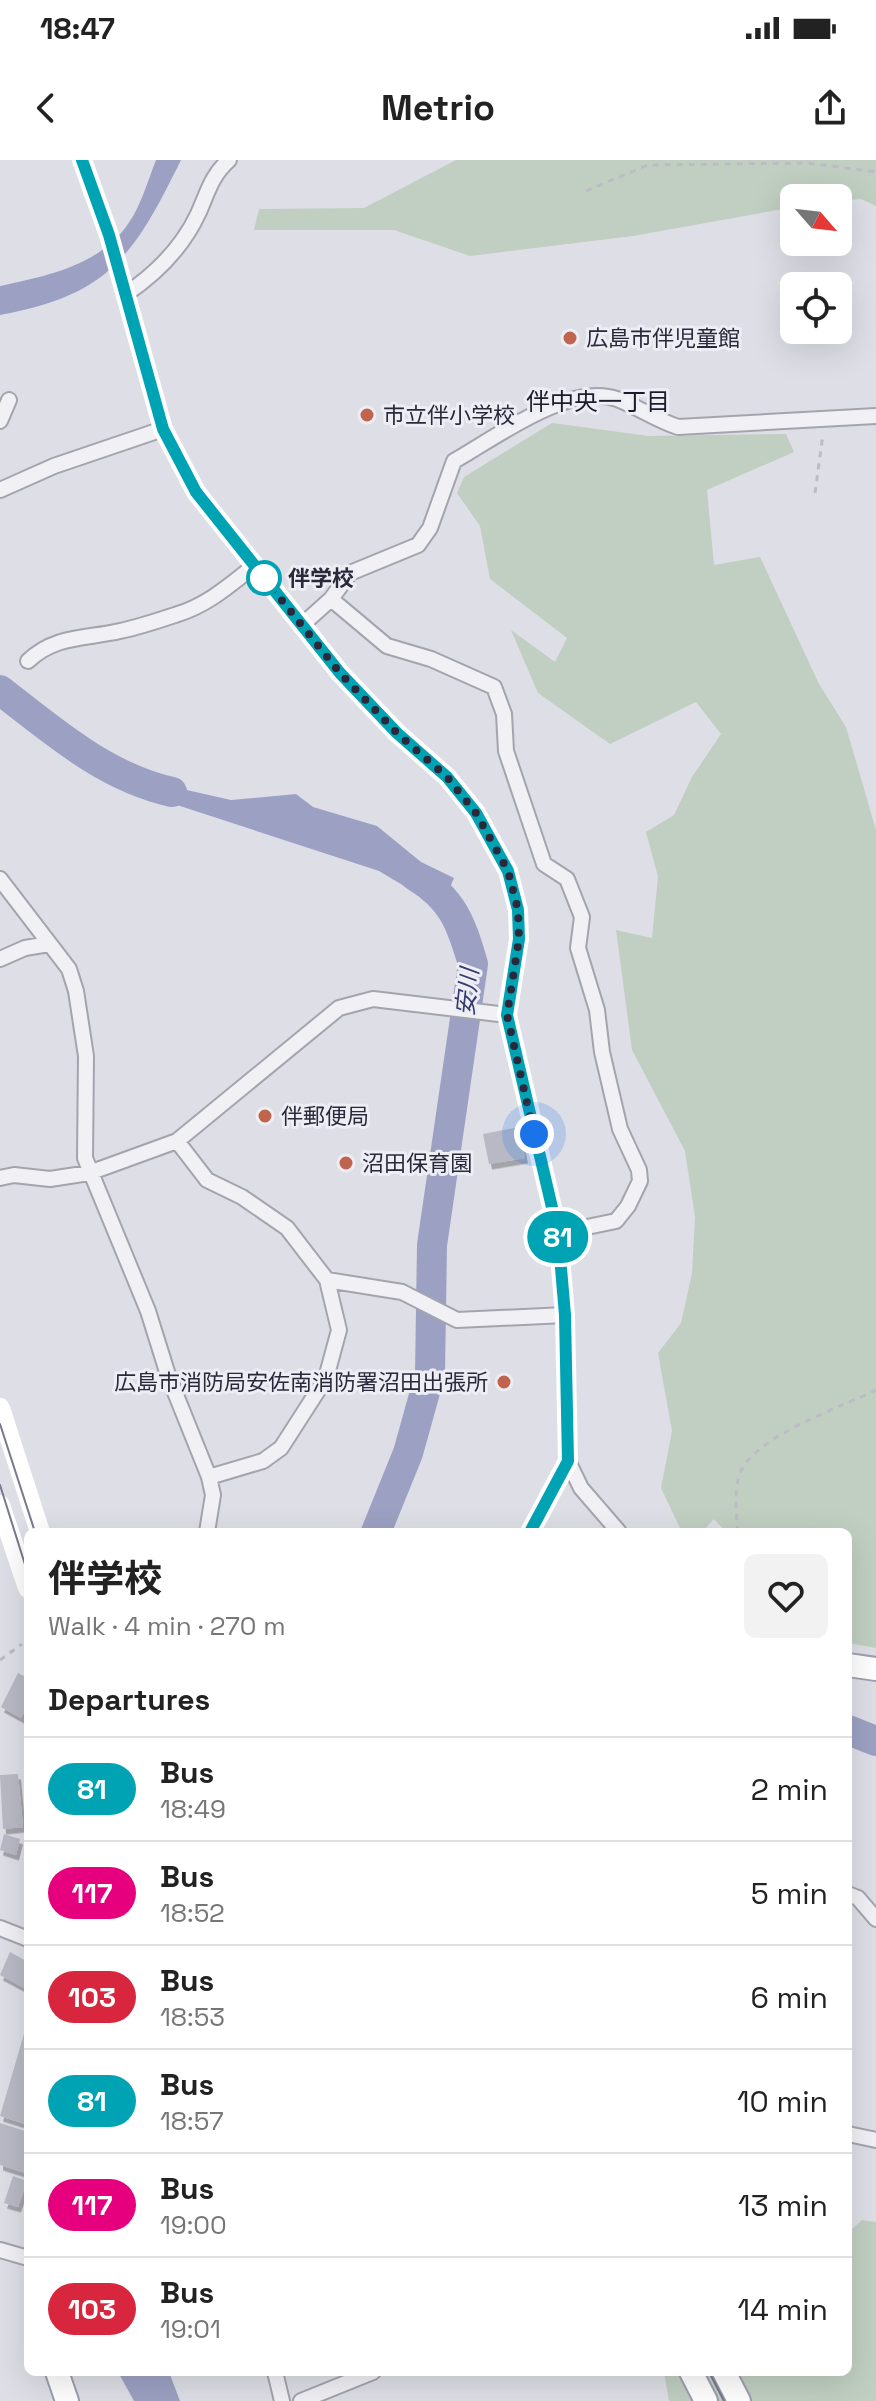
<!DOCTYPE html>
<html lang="en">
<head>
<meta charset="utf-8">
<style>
	body { margin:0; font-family:"Space Grotesk","Noto Sans JP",sans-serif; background:#f2f2f2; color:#222; height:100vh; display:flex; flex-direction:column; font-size:30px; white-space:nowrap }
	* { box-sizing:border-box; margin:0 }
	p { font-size:26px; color:#767676 }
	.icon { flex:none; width:44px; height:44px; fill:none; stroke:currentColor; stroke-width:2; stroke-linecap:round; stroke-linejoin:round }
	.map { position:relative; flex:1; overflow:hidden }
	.sheet { position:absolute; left:24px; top:1368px; width:828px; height:848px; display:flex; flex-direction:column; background:#fff; border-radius:12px; box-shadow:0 8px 32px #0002 }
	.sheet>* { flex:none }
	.badge { padding:0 16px; border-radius:26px; font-size:28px; line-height:52px }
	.needle { width:52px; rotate:118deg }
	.buttons { position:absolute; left:780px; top:24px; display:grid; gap:16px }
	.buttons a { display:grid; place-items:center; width:72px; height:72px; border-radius:12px; background:#fff; box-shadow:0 8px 32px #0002; font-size:40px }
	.you { position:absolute; width:40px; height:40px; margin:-20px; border:6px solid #fff; border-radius:50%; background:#1a73e8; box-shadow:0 0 0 12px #1a73e833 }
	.map>.badge { position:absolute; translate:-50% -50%; box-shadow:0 0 0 4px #fff }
	h2 { padding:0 24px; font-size:30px; line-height:72px }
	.round { display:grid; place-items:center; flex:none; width:84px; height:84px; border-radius:12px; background:#f2f2f2 }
	.overview { display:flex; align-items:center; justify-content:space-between; height:136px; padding:0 24px }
	h1 { font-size:38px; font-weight:700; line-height:60px }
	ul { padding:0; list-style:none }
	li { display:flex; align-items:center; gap:24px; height:104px; padding:0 24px; border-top:2px solid #e0e0e0 }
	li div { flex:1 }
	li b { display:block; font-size:30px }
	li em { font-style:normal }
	li .badge { min-width:88px; font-weight:700; text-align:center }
	.status { display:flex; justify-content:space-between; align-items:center; height:56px; padding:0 40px; background:#fff; direction:ltr }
	.status svg { height:22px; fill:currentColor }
	header { display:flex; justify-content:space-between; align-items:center; height:104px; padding:0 24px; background:#fff; font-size:36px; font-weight:700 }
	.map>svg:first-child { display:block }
</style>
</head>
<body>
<div class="status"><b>18:47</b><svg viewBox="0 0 49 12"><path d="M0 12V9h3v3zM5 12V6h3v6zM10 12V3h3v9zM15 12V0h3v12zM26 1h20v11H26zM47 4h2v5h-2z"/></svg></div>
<header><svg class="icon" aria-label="back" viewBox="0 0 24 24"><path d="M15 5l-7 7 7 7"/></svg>Metrio<svg class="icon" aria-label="share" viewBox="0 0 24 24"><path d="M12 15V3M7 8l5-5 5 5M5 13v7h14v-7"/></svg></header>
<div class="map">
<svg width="876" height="2241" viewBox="0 0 876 2241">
	<defs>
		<filter id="shadow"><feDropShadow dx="3" dy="5.5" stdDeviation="0" flood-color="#0004"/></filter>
	</defs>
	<rect width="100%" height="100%" fill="#dedee6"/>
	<path fill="#c0cfc1" d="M456 0H876V46L861 39 838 41V38H794V47L633 76 470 96 394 70H254L259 49 364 48Z
		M552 263 649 276 786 274 794 292 707 330 714 405 760 397 819 524 846 567 876 670V1488L848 1483V1372H726L714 1359 702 1372H682L661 1328 672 1271 658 1193 681 1163 692 1113 695 1057 685 991 632 890 616 770 652 778 658 717 646 672 674 655 692 617 721 574 696 542 610 584 538 533 511 470 555 502 567 478 490 419 480 366 457 333 464 317Z
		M862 2060 876 2062V2241H669L664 2212H848V2068L852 2069Z"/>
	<path fill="#9ca1c3" d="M156 0H181C134 95 110 135 0 155V126C46 116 99 106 128 64 141 46 148 20 156 0Z
		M138 614 169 626 231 640 296 634 313 647 377 666 421 702 454 718 441 748 379 711 131 630Z
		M118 2212H169L180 2241H134Z"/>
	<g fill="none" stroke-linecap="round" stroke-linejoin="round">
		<path stroke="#9ca1c3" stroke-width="30" d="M0 530C53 571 105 617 172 632
			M376 1372 408 1293 430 1214 432 1085 473 804C461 763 453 739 415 716
			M848 1570 876 1581"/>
	</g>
	<path fill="#b9b9c5" filter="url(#shadow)" d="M519 967 525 998 489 1004 483 974Z
		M18 1513 28 1518V1545L21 1558 1 1547Z
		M18 1614 23 1667 3 1669 0 1615Z
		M4 1674 20 1679 16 1695 0 1690Z
		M10 1792 28 1802V1830L0 1815Z
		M28 1860V1965L0 1956Z
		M0 1963 28 1972 25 2013 0 2005Z
		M13 2016 27 2021 18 2047 4 2043Z"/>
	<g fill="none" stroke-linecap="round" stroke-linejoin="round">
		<g stroke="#a4a4af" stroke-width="18">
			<path id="minor" d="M126 134C157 113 182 88 198 54 208 32 211 16 229 0
				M0 261 9 240
				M0 330 54 306 163 269
				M331 439 387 486 431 499 494 527 504 554 506 591 544 704 567 719 582 757 578 788 597 850 602 892 620 969 639 1010 640 1021 628 1046 616 1061 558 1073
				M302 465 331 439 350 413 418 385 430 368 454 301C495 278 569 222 617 239 638 247 656 260 678 267L876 256
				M28 501C55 475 86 479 120 471 139 467 157 461 175 455 206 446 229 426 254 406
				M0 719 69 809 76 831 86 896 85 998 148 1151 168 1215 209 1317 213 1335 207 1372
				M0 799 25 788 49 784
				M177 981 207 1020 242 1037 287 1068 327 1120 339 1170 326 1218 281 1288 263 1301 209 1317
				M0 1018 14 1015 50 1019 89 1013 177 981 339 848 373 839 507 855
				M327 1120 402 1132 457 1160 565 1155
				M568 1301 581 1328 619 1372
				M848 1734 858 1738 876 1759
				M0 1768 28 1779
				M848 1974 876 1980
				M0 2090 28 2098
				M275 2212 282 2241
				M301 2241 373 2212"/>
		</g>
		<g stroke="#9e9fb1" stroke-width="26">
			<path id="primary" d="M848 1505 876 1509
				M57 2212 67 2241
				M691 2212 706 2241
				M724 2212 739 2241"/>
		</g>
		<path stroke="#bcbcc5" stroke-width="3" stroke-dasharray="6 6" stroke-linecap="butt" d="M586 31 648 5 807 3 876 12
			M815 333 823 274
			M738 1372C736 1352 732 1322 745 1304 768 1272 839 1248 876 1230
			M0 1500 22 1484"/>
		<use href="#minor" stroke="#f0f0f5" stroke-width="14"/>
		<path stroke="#fff" stroke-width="20" d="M82 0 109 75 163 269 196 332 340 513 397 573 447 617 476 653 508 711 518 750 519 779 507 855 558 1073 565 1155 568 1301 530 1372
			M0 1248 40 1372
			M0 1345 28 1428"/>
		<use href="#primary" stroke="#fff" stroke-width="22"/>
		<path stroke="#79798e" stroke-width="2" d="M0 1264 35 1372
			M0 1325 28 1414
			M709 2212 724 2241"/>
	</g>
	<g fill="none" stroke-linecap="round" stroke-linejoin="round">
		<g stroke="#fff" stroke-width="18">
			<path id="line" d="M82 0 109 75 163 269 196 332 340 513 397 573 447 617 476 653 508 711 518 750 519 779 507 855 558 1073 565 1155 568 1301 530 1372"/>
		</g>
		<use href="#line" stroke="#00a3b4" stroke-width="12"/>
		<path stroke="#29293b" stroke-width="8" stroke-dasharray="0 14.4" d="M264 418 340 513 397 573 447 617 476 653 508 711 518 750 519 779 507 855 534 974"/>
	</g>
	<g fill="#c1644d" stroke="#ededf4" stroke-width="3">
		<circle cx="570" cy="178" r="8"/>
		<circle cx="367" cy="255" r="8"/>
		<circle cx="265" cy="956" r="8"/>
		<circle cx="346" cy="1003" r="8"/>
		<circle cx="504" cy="1222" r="8"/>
	</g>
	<circle fill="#fff" stroke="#00a3b4" stroke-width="4" cx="264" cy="418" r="16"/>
	<g text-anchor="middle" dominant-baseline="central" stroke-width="6" stroke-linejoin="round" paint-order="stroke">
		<g font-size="22" fill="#29293b" stroke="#ededf4" text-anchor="start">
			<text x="586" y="178">広島市伴児童館</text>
			<text x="383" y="255">市立伴小学校</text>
			<text x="281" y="956">伴郵便局</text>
			<text x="362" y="1003">沼田保育園</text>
			<text x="488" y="1222" text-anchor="end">広島市消防局安佐南消防署沼田出張所</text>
		</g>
		<g font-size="22" font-weight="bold" fill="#29293b" stroke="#ededf4" text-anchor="start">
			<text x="288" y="418">伴学校</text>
		</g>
		<g font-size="24" fill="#1b1b2c" stroke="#ededf4">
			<text x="598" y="241">伴中央一丁目</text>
		</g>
		<g font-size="24" font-style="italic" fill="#363b6c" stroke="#ededf4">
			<text transform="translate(467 832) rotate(-84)">安川</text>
		</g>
	</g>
</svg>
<div class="buttons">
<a><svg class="needle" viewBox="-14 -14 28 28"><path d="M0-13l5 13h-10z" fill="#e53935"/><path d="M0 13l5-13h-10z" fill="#767676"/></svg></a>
<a><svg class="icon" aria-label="locate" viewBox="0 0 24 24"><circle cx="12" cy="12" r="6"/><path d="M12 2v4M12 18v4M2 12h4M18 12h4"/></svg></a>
</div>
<div class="you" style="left:534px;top:974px"></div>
<b class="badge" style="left:558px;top:1077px;background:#00a3b4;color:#fff">81</b>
<section class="sheet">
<div class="overview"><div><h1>伴学校</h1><p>Walk · 4 min · 270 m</p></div><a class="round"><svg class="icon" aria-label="heart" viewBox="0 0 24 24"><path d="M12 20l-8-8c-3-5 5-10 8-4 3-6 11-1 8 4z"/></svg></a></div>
<h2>Departures</h2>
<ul>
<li><span class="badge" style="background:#00a3b4;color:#fff">81</span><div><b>Bus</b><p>18:49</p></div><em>2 min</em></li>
<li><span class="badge" style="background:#e6007e;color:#fff">117</span><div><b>Bus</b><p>18:52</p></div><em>5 min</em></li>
<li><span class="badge" style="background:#d7263d;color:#fff">103</span><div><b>Bus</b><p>18:53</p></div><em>6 min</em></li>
<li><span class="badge" style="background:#00a3b4;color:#fff">81</span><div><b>Bus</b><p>18:57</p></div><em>10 min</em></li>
<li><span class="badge" style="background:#e6007e;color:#fff">117</span><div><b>Bus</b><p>19:00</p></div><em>13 min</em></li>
<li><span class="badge" style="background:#d7263d;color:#fff">103</span><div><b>Bus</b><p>19:01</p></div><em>14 min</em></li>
</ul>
</section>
</div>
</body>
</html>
